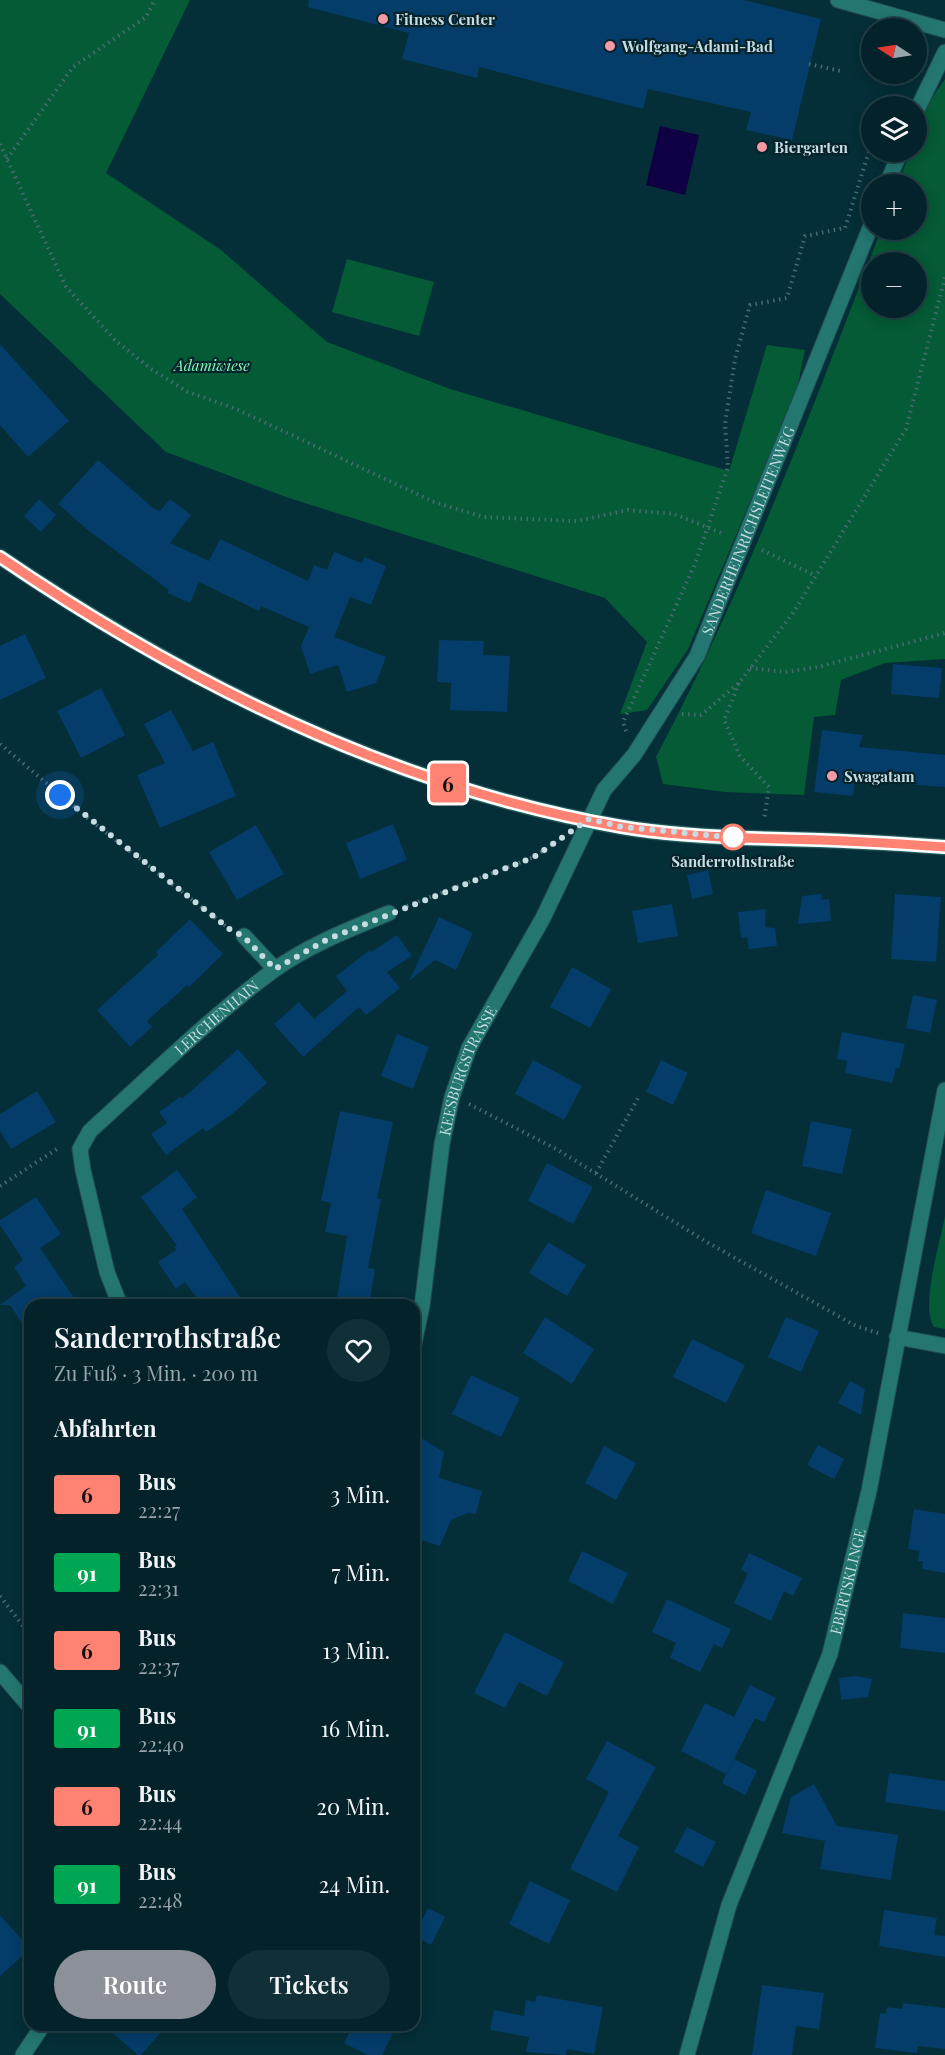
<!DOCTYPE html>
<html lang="de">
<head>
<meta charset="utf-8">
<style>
	body { margin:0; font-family:"Playfair Display",serif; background:#112f36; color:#f1f3f6; height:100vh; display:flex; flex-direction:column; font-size:22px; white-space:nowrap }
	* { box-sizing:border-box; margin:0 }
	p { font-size:20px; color:#97a4a8 }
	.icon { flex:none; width:33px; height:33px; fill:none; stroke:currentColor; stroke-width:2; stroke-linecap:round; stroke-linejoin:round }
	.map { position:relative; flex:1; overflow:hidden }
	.details { position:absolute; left:24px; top:1299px; width:396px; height:732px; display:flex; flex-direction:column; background:#03222a; border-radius:18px; box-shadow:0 3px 15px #0003,0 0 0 2px #243f47 }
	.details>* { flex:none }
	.badge { padding:0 12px; border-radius:4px; font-size:21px; line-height:39px }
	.needle { width:39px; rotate:282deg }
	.buttons { position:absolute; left:861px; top:18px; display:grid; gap:12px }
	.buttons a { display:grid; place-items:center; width:66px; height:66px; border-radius:50%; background:#03222a; box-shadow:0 3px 15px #0003,0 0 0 2px #243f47; font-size:30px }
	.you { position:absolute; width:30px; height:30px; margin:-15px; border:4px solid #fff; border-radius:50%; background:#1a73e8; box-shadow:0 0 0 9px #1a73e833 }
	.map>.badge { position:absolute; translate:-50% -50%; box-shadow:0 0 0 3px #fff }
	h2 { padding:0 30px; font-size:22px; line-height:54px }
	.round { display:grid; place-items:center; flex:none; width:63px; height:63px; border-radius:32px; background:#112f36 }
	.overview { display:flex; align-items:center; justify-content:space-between; height:102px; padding:0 30px }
	h1 { font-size:28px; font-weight:600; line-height:45px }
	.action { display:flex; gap:12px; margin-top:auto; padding:12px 30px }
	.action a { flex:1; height:69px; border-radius:36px; background:#8c9099; color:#fff; font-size:24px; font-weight:600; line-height:69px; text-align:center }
	.action a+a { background:#112f36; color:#f1f3f6 }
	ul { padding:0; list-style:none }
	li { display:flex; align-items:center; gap:18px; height:78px; padding:0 30px }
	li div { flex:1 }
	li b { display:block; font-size:22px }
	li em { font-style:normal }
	li .badge { min-width:66px; font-weight:700; text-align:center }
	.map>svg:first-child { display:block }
</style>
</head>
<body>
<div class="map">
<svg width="945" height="2055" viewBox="0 0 945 2055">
	<rect width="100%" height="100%" fill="#042e38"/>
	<path fill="#045b35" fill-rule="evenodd" d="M0 0H190L106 173 221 250 327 342 450 389 729 471 767 345 805 350 796 393 688 649 647 710 620 714 647 642 605 598 286 497 166 452 0 294Z
		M945 79V659L885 663 841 680 835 715 814 717 804 795 725 792 663 784 656 757C745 588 813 408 881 230H916V184H898L910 152H916C917 123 929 101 945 79ZM872 262H916V308H872Z
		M347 259 434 282 419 336 332 312Z
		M945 1216V1329L934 1327C920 1306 940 1243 945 1216Z"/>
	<path fill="#0f0043" d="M660 126 699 135 685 195 646 185Z"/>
	<path fill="#043d69" d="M309 0H744L821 19 792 140 746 130 751 112 648 89 643 109 479 67 477 78 402 59 409 33 308 7Z
		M0 344 69 421 28 457 0 425Z
		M98 460 153 508 160 511 170 499 191 515 170 543 209 561 220 539 308 581 314 565 327 570 334 552 362 563 364 557 386 566 371 605 350 597 334 637 386 657 376 683 347 692 338 665 310 674 301 646 309 627 261 606 259 611 199 582 190 603 167 593 169 590 89 531 58 504Z
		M39 499 56 515 41 532 24 516Z
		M25 634 46 678 0 700V646Z
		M439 640 484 641 483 655 510 656 507 712 450 710 451 683 437 682Z
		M893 664 942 668 939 698 891 694Z
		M101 688 125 735 81 758 57 711Z
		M171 710 193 751 213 742 236 796 160 828 137 775 165 763 144 724Z
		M822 730 863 735 859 747 945 755V787L855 780 853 796 814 792Z
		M393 824 407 860 360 879 346 843Z
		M256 825 284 874 237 900 209 852Z
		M708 870 713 894 692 899 687 875Z
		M821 894 822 900 829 899 831 921 798 924 802 896Z
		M895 894 941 897 936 962 891 959Z
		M672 904 678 936 638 943 632 911Z
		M766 909 765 927 775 928 777 946 749 949 747 937 741 938 738 912Z
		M439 917 473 933 456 970 435 960 409 981Z
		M190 919 223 954 189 987 187 985 147 1021 152 1027 130 1047 97 1010 158 955 156 952Z
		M397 935 412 956 387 972 400 988 366 1015 359 1007 303 1057 274 1024 299 1002 314 1019 347 991 336 976 370 950 371 952Z
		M572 967 611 989 590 1028 550 1007Z
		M913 995 937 1000 930 1033 906 1028Z
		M842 1032 905 1044 899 1069 896 1068 892 1083 845 1073 847 1061 837 1059Z
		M397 1034 429 1047 413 1089 381 1076Z
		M238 1049 267 1083 232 1114 206 1132 203 1128 166 1155 151 1134 167 1123 159 1112 180 1097 182 1099Z
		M533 1060 582 1086 564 1120 515 1094Z
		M661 1060 688 1073 673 1105 646 1092Z
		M37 1091 56 1122 11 1149 0 1131V1114Z
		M340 1111 393 1122 377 1199H381L368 1268 375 1269 369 1305H336L347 1236 325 1232 331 1203 321 1201Z
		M811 1121 852 1129 842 1174 802 1166Z
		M547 1163 593 1187 573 1224 528 1201Z
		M177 1170 197 1197 182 1209 245 1305H202L185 1282 176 1289 158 1262 176 1250 174 1247 177 1246 141 1197Z
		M766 1190 831 1213 816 1256 751 1233Z
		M36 1197 61 1234 40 1248 79 1305H30V1335L10 1305H0L26 1286 14 1267 23 1260 0 1225V1220Z
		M548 1242 586 1265 567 1296 529 1273Z
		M545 1317 594 1349 572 1384 523 1353Z
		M786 1317 819 1331 801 1372 768 1357Z
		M692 1339 745 1365 726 1403 673 1377Z
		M471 1375 520 1398 501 1437 452 1414Z
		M850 1381 865 1389 861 1415 838 1403Z
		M421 1438 444 1452 439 1478 482 1491 476 1514 468 1513 451 1520 440 1546 414 1538V1456Z
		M818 1445 844 1459 834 1479 807 1465Z
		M604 1446 636 1463 616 1500 585 1483Z
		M914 1509 945 1514V1573L922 1569 923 1561H918L919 1551 908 1549Z
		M582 1551 628 1573 613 1604 568 1581Z
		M749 1553 802 1578 793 1596 784 1591 771 1621 734 1603 748 1573 741 1570Z
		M667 1599 731 1629 722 1648 714 1644 700 1672 670 1658 676 1643 652 1632Z
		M903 1613 945 1618V1653L900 1648Z
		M505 1632 564 1662 547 1696 519 1682 505 1708 474 1693Z
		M856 1676 872 1679 868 1697 841 1700 839 1678Z
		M750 1685 776 1698 764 1722 755 1718 726 1774 681 1751 705 1703 734 1717Z
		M607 1741 656 1767 618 1836 639 1847 617 1892 570 1869 609 1792 586 1779Z
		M734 1759 757 1771 745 1795 722 1783Z
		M889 1773 945 1781V1811L885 1802Z
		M814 1784 837 1826 898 1835 891 1880 820 1869 825 1841 782 1833 791 1797Z
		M687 1827 716 1842 703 1867 674 1852Z
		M530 1881 570 1900 549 1944 509 1924Z
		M428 1908 445 1917 431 1945 414 1936Z
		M884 1910 937 1918 934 1935 945 1936V1957L879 1946Z
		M0 1915 30 1949 0 1976Z
		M762 1985 824 1993 819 2029 796 2026 792 2055H752Z
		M537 1995 603 2007 594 2054 567 2049 566 2055 526 2052 529 2037 490 2030 494 2010 524 2016 526 2000 535 2002Z
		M903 2003 945 2008V2049L918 2046 917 2053 875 2048 880 2013 886 2014 887 2007 902 2009Z
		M103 2025H167L141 2055H138Z
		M353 2025H397L382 2055H368L344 2043Z"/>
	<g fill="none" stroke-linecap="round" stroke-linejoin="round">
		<g stroke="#234a53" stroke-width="17">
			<g id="minor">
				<path d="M838 0 945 30"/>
				<path d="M916 112 945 52"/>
				<path d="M887 184 900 152"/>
				<path d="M0 557C188 684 396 788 622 827 674 836 730 838 783 839 837 840 891 843 945 847"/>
				<path d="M244 936 275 969"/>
				<path id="s1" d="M120 1305 107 1272 83 1170 80 1149 90 1131C150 1077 209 1018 274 970 309 945 350 929 389 913"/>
				<path d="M897 1337 945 1346"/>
				<path id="s2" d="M414 1344 422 1306 442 1144 452 1097 469 1048 543 918 604 790 634 755 697 656 872 223"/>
				<path d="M0 1672 30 1707"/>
				<path d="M23 2055 43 2025"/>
				<path id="s3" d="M687 2055 729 1905 830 1654 869 1491 945 1090"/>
			</g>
		</g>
		<path stroke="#486b73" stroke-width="4" stroke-dasharray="1.5 4.5" stroke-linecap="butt" d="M809 64 841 71
			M0 144 66 287 116 341 151 369 188 392 234 408 434 502 483 517 577 521 628 510 674 514 724 534
			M7 159 73 67 146 17 155 0
			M762 550 816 576
			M750 668 785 672 818 667 945 633
			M739 683 724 720 740 756 769 787 764 820
			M682 714 701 715 739 683 793 613 906 429 945 277
			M626 731 623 722 695 564 728 467 725 424 735 359 750 305 787 298 805 236 845 228 872 142
			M0 744 95 824 227 927
			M407 906 534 857 556 842
			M469 1104 558 1150 705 1241 856 1326 878 1333
			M596 1173 638 1098
			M0 1186 60 1147
			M0 1596 30 1635"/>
		<use href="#minor" stroke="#237770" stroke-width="15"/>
	</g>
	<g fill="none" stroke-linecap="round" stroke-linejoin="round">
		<g stroke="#fff" stroke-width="14">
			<path id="line" d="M0 557C188 685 396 788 622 827 674 836 730 838 783 839 837 840 891 843 945 847"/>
		</g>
		<use href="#line" stroke="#ff8272" stroke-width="9"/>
		<path stroke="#c7dce2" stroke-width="6" stroke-dasharray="0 10.8" d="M60 795 232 931 243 936 275 969 328 939 534 857 589 819 622 827 739 838 733 837"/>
	</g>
	<g fill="#f49aa6" stroke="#05232b" stroke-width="2">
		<circle cx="383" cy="19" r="6"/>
		<circle cx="610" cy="46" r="6"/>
		<circle cx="762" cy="147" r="6"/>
		<circle cx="832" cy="776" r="6"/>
	</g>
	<circle fill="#fff" stroke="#ff8272" stroke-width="3" cx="733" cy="837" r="12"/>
	<g text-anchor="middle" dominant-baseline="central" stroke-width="4.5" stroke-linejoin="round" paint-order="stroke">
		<g font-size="15" font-weight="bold" fill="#c7dce2" stroke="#05232b" text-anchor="start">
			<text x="395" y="19">Fitness Center</text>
			<text x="622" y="46">Wolfgang-Adami-Bad</text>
			<text x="774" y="147">Biergarten</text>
			<text x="844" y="776">Swagatam</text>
		</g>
		<g font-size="15" font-style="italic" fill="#83fbb7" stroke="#05232b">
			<text x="212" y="365">Adamiwiese</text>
		</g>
		<g font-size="15" fill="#c7dce2" stroke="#05232b">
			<text stroke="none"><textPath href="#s2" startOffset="892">SANDERHEINRICHSLEITENWEG</textPath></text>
			<text stroke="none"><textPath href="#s1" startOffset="352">LERCHENHAIN</textPath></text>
			<text stroke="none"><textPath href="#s2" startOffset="280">KEESBURGSTRASSE</textPath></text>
			<text stroke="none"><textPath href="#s3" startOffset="501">EBERTSKLINGE</textPath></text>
		</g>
		<g font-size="15" font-weight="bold" fill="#c7dce2" stroke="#05232b">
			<text x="733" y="861">Sanderrothstraße</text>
		</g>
	</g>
</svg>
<div class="buttons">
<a><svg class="needle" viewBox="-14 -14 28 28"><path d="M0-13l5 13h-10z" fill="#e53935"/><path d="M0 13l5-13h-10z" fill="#97a4a8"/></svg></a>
<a><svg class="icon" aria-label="layers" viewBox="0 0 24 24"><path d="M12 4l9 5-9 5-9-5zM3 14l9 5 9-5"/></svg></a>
<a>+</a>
<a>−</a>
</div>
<div class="you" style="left:60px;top:795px"></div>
<b class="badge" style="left:448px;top:783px;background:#ff8272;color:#111">6</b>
<section class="details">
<div class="overview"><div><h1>Sanderrothstraße</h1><p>Zu Fuß · 3 Min. · 200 m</p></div><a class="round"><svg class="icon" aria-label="heart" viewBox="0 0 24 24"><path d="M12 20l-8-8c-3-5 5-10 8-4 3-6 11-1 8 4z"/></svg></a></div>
<h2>Abfahrten</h2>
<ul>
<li><span class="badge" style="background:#ff8272;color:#111">6</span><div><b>Bus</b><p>22:27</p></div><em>3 Min.</em></li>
<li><span class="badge" style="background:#00a651;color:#fff">91</span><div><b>Bus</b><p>22:31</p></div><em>7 Min.</em></li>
<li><span class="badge" style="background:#ff8272;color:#111">6</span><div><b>Bus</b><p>22:37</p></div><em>13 Min.</em></li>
<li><span class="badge" style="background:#00a651;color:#fff">91</span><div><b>Bus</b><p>22:40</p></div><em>16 Min.</em></li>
<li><span class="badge" style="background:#ff8272;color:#111">6</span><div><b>Bus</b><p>22:44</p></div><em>20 Min.</em></li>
<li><span class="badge" style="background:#00a651;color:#fff">91</span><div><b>Bus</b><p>22:48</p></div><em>24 Min.</em></li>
</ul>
<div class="action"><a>Route</a><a>Tickets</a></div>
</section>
</div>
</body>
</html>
